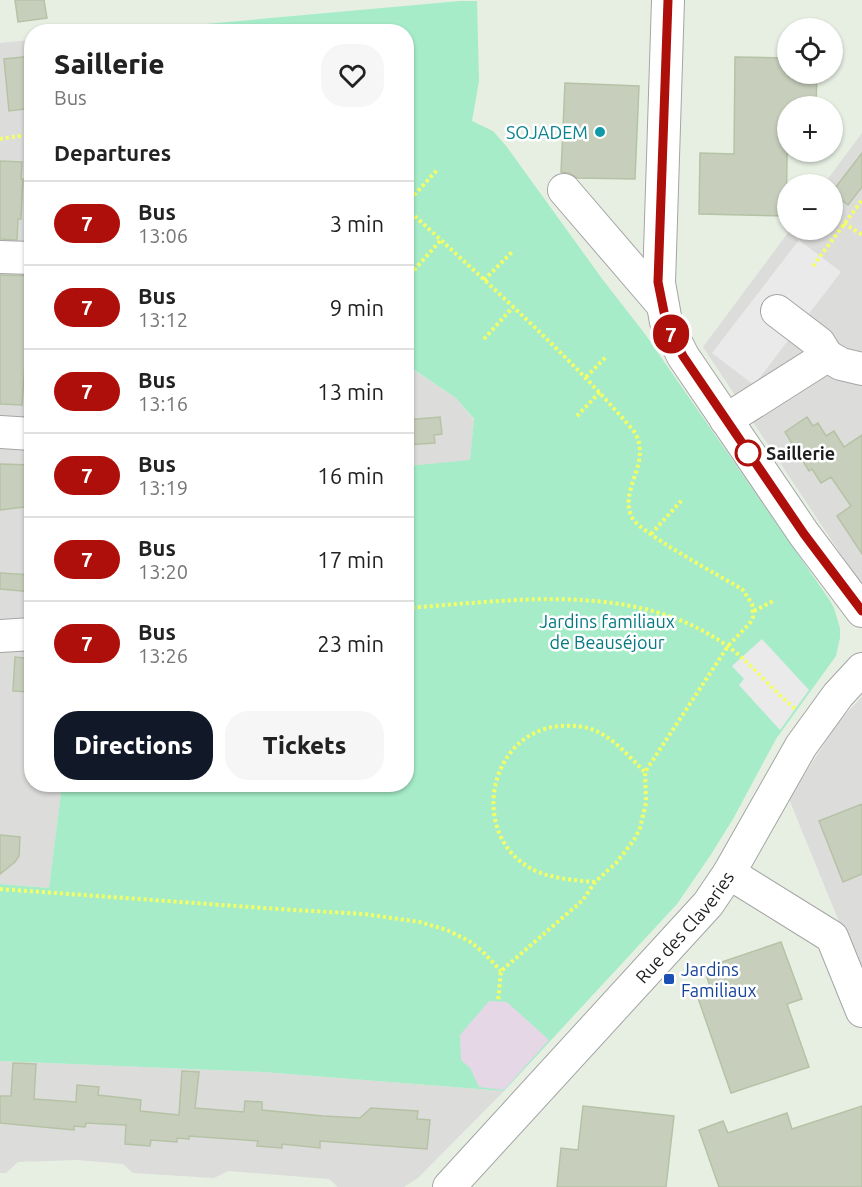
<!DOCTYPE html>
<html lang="en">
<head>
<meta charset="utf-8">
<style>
	body { margin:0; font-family:Ubuntu,sans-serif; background:#f6f6f6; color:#222; height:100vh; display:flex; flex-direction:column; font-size:22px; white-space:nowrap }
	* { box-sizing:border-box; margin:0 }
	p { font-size:20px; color:#767676 }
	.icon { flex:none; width:33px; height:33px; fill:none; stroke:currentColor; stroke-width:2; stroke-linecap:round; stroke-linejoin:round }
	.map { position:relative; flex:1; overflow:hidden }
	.sheet { position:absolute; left:24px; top:24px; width:390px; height:768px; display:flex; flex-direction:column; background:#fff; border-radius:24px; box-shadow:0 2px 4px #0004 }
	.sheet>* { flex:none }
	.badge { padding:0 12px; border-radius:20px; font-size:21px; line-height:39px }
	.controls { position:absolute; left:777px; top:18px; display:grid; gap:12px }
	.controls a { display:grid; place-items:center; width:66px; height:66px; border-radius:50%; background:#fff; box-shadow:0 2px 4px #0004; font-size:30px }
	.map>.badge { position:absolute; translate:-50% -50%; box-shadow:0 0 0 3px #fff }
	h2 { padding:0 30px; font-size:22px; line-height:54px }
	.round { display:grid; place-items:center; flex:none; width:63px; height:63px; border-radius:24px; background:#f6f6f6 }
	.head { display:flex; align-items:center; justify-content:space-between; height:102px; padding:0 30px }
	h1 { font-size:28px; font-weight:800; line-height:45px }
	.button { display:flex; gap:12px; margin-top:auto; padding:12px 30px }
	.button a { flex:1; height:69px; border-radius:24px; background:#111827; color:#fff; font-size:24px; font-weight:800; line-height:69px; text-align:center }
	.button a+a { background:#f6f6f6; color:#222 }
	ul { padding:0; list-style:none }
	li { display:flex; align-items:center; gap:18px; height:84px; padding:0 30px; border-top:2px solid #e0e0e0 }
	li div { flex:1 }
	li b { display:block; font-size:22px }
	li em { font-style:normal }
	li .badge { min-width:66px; font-weight:700; text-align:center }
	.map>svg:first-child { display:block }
</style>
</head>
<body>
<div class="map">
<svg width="862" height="1187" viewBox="0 0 862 1187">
	<rect width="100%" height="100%" fill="#e7efe3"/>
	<path fill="#dcdcdb" d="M31 40 32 784 62 785 49 888 0 884V43Z
		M862 133V586L703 347 790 230H832V184H824Z
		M406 365 456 398 474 420 470 461 407 466Z
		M862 697V978L789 799 838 722Z
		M0 1061 263 1072 504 1091 418 1178 404 1187H338L329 1179 228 1171 214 1178 133 1173 123 1164 77 1160 18 1162 6 1173H0Z"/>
	<path fill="#a6ecc8" d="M460 1H477L479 81 472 121 493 131 507 147 603 280 645 334 829 599 834 608 840 628V638L836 656 776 739 733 819 710 856 677 904 504 1091 263 1072 0 1061V884L49 888 62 785 406 784 407 466 470 460 474 419 456 398 407 365 406 32 127 31Z"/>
	<path fill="#eaeaea" d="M799 240 841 272 754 385 712 353Z
		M762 639 809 690 780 730 739 685 744 679 732 666Z"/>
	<path fill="#e5d7e5" d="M489 1001 507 1002 549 1040 504 1090 479 1087 470 1068 461 1060 460 1035Z"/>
	<path fill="#c7cfbc" stroke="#b6c2a5" stroke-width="1.5" d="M15 0H44L47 18 18 22Z
		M32 56V108L9 111 4 59Z
		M735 57 788 58V74H817L816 106H788L786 216 699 214 700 153 734 154Z
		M565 83 639 86 635 179 577 178 569 173 561 172Z
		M862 153V187L848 205 832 192Z
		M0 161 22 162 21 179H23L21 219H18L17 240 0 239Z
		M0 275 31 276 22 405 0 404Z
		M440 417 442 434 434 435 435 443 406 445V420Z
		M807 417 813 426 818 423 826 436 834 431 844 447 862 435V554L837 516 851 506 831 477 821 483 812 469 809 471 785 432Z
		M0 464 32 465V506L0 510Z
		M0 573 32 575V592L0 589Z
		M15 657 32 659V692L13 691Z
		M862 804V874L843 882 819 821Z
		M0 835 20 837 19 856 15 862 0 874Z
		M781 942 802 999 787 1004 809 1067 731 1093 698 998 712 993 704 968Z
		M13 1063 36 1064 34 1099 76 1102 77 1085 99 1087 98 1095 141 1100 140 1111 179 1115 182 1071 199 1072 195 1108 244 1112 245 1101 262 1102V1110L323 1116 360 1118 371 1108 418 1111 417 1119 430 1120 427 1149 320 1141V1148L282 1144V1148L257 1146 258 1141 189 1136V1139L177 1138V1142L151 1140 150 1146 125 1144 126 1125 86 1123 85 1127 74 1126V1130L0 1123V1096H11Z
		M583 1106 674 1116 666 1187H557L561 1148 578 1150Z
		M862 1106V1187H719L699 1130 723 1121 728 1133 787 1113 792 1129Z"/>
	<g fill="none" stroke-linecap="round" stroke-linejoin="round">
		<g stroke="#a5a5a5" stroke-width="34">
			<g id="minor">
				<path d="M668 0 659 283 666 322 683 356 804 534 862 611"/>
				<path d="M564 190 661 303"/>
				<path d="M0 257 32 258"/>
				<path d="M777 311 819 343 827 356"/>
				<path d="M726 420 827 356 841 364 862 369"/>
				<path d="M0 432 32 434"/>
				<path d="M0 636 32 634"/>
				<path d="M729 873 832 937 862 1011"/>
				<path id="s1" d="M449 1187 708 904 729 873 801 746 838 695 862 669"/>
			</g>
		</g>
		<path stroke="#f4ff64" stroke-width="4" stroke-dasharray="3 3" stroke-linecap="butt" d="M0 139 32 134
			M406 204 438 169
			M406 208C484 280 564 350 633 430 655 461 616 491 633 519 641 533 723 578 742 589L752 604 753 617 750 623 728 646 645 772 646 803 640 828 634 840 616 863 595 882 583 900 501 971 498 1002
			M844 223 862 235
			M813 266 862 200
			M406 279 441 240
			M484 280 513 251
			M484 339 513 307
			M586 377 606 357
			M577 416 600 392
			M651 534 682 500
			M406 608C513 601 633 580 726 645 752 663 772 691 797 710
			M754 611 775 600
			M595 882C574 880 551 879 532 869 468 835 488 732 560 726 572 725 585 726 596 731 616 740 630 758 645 772
			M0 889 278 909 364 914 420 922 447 930 469 941 483 952 501 971"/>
		<use href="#minor" stroke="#fff" stroke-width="32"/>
	</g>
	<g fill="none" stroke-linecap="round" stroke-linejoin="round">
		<g stroke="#fff" stroke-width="14">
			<path id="line" d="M668 0 658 282 666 322 683 356 804 534 862 611"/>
		</g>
		<use href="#line" stroke="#ae0f0a" stroke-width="9"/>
	</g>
	<circle fill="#0f9aa8" stroke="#fff" stroke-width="2" cx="600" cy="132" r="6"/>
	<circle fill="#fff" stroke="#ae0f0a" stroke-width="3" cx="748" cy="453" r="12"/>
	<rect fill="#1a4fb4" stroke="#fff" stroke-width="2" x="663" y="973" width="12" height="12" rx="3"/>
	<g text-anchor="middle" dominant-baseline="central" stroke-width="5" stroke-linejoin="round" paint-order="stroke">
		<g font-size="18" fill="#0d838f" stroke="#fff" text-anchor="end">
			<text x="588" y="132">SOJADEM</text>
		</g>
		<g font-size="18" font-weight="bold" fill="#1e1e1e" stroke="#fff" text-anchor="start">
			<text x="766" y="453">Saillerie</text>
		</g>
		<g font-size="18" fill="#067a81" stroke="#fff">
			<text x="607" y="621">Jardins familiaux<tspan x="607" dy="21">de Beauséjour</tspan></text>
		</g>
		<g font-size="18" fill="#1e1e1e" stroke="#fff">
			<text stroke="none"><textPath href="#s1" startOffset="351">Rue des Claveries</textPath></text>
		</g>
		<g font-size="18" fill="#164399" stroke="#fff" text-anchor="start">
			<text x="681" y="969">Jardins<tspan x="681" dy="21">Familiaux</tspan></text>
		</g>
	</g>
</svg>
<div class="controls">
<a><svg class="icon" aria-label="locate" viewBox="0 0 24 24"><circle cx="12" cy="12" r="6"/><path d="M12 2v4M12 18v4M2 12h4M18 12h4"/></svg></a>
<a>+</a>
<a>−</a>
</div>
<b class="badge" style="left:671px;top:334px;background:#ae0f0a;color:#fff">7</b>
<section class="sheet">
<div class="head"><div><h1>Saillerie</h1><p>Bus</p></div><a class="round"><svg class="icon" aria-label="heart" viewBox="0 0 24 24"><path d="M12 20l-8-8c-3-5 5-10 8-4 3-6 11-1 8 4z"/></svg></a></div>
<h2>Departures</h2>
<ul>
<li><span class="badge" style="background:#ae0f0a;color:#fff">7</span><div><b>Bus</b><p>13:06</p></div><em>3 min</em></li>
<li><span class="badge" style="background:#ae0f0a;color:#fff">7</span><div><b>Bus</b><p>13:12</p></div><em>9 min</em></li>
<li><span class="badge" style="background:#ae0f0a;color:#fff">7</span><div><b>Bus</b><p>13:16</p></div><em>13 min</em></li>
<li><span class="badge" style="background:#ae0f0a;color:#fff">7</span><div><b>Bus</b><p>13:19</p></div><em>16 min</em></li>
<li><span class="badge" style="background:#ae0f0a;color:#fff">7</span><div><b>Bus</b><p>13:20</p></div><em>17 min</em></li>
<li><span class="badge" style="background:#ae0f0a;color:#fff">7</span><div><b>Bus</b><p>13:26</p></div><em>23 min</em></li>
</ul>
<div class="button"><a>Directions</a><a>Tickets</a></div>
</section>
</div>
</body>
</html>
